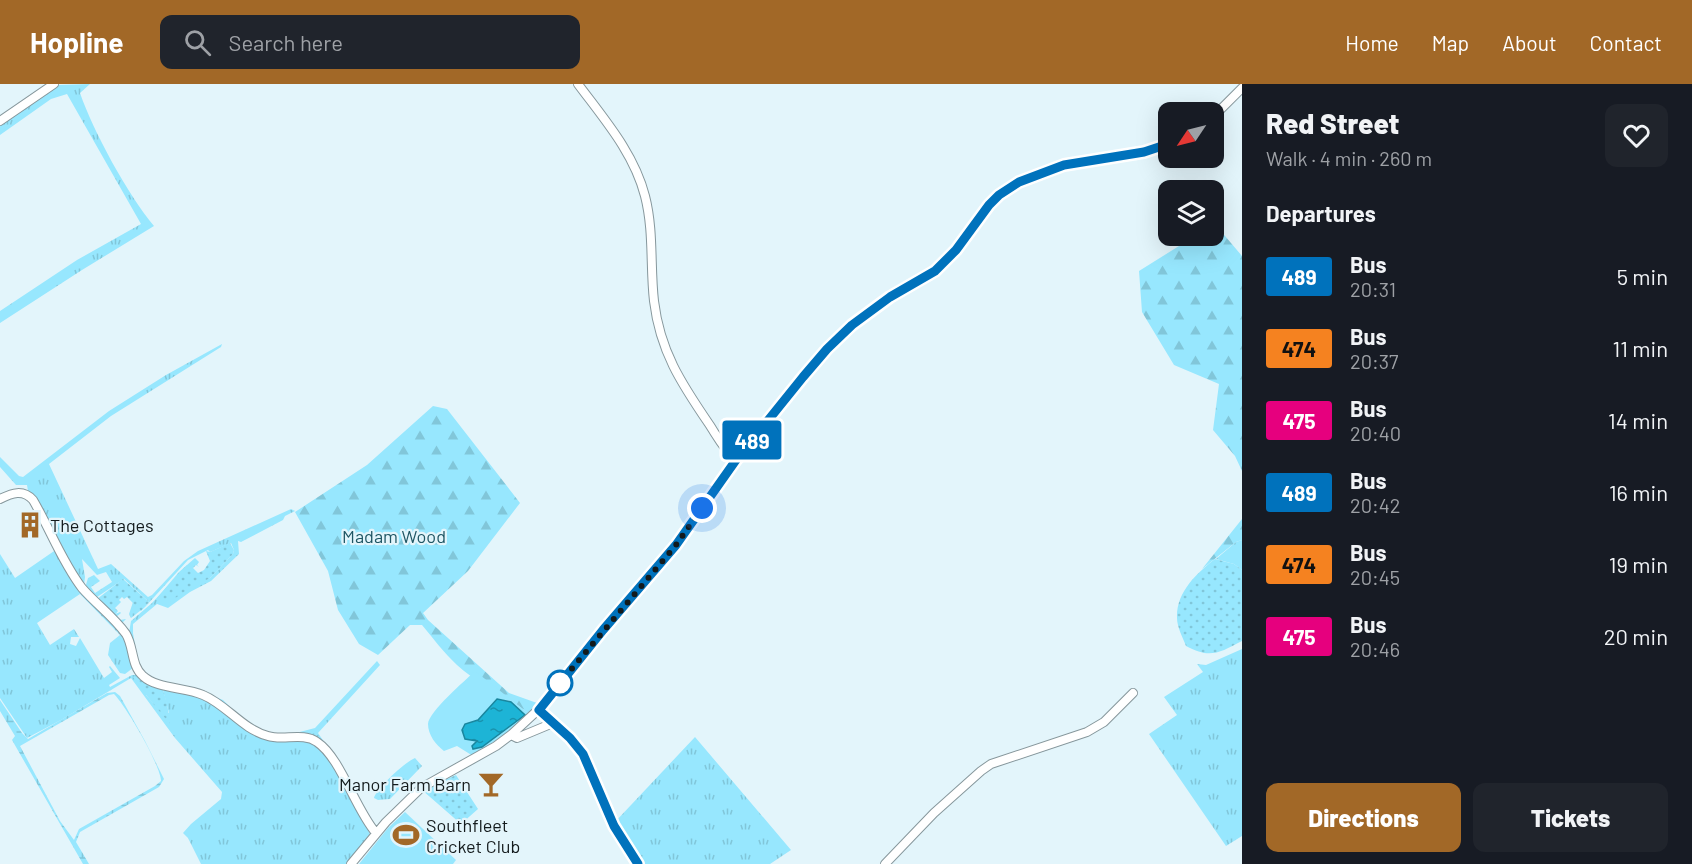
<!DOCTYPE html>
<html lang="en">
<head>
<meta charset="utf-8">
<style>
	body { margin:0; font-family:Barlow,sans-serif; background:#20242c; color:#f1f3f6; height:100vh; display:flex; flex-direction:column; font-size:22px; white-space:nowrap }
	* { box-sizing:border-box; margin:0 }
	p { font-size:20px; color:#9ea1a6 }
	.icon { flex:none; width:33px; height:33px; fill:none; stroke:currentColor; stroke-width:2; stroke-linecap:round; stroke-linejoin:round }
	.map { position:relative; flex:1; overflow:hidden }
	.side { display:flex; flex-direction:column; background:#171b24; width:450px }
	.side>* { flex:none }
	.badge { padding:0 12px; border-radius:4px; font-size:21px; line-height:39px }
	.needle { width:39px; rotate:235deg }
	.buttons { position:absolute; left:1158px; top:18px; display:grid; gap:12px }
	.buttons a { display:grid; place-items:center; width:66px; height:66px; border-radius:12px; background:#171b24; box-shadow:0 6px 24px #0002; font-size:30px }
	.you { position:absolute; width:30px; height:30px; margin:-15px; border:4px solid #fff; border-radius:50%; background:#1a73e8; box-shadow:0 0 0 9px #1a73e833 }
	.map>.badge { position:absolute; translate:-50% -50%; box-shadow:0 0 0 3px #fff }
	h2 { padding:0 24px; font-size:22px; line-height:54px }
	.round { display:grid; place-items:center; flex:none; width:63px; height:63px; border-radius:12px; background:#20242c }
	.headline { display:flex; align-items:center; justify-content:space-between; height:102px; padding:0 24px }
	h1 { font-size:28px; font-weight:800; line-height:45px }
	.button { display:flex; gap:12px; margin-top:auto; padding:12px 24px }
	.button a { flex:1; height:69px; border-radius:12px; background:#a26827; color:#fff; font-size:24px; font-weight:800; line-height:69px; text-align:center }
	.button a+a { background:#20242c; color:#f1f3f6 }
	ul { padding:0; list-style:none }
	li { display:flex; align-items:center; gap:18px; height:72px; padding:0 24px }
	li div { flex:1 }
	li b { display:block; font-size:22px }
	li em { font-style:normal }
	li .badge { min-width:66px; font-weight:700; text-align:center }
	header { display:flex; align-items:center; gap:36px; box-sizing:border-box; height:84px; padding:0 30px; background:#a26827; color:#fff }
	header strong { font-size:28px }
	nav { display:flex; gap:33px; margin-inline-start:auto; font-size:21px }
	.search { width:420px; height:54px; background:#20242c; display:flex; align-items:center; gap:15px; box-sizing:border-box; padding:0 21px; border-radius:12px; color:#9ea1a6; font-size:22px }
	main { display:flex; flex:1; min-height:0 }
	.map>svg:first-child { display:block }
</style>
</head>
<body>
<header>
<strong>Hopline</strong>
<div class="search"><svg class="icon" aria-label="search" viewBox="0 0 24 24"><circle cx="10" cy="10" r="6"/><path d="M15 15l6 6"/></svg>Search here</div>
<nav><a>Home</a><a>Map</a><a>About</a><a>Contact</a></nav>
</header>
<main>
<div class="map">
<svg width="1242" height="780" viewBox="0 0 1242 780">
	<defs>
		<pattern id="grass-tufts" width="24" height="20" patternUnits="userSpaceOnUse" patternTransform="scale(1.5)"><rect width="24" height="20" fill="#97e7fe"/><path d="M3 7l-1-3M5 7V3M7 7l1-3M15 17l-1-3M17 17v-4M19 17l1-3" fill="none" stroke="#81c6d9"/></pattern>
		<pattern id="forest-firs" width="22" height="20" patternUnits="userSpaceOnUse" patternTransform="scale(1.5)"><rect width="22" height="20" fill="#97e7fe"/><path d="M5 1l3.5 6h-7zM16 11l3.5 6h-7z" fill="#81c6d9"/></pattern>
		<pattern id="wetland-marsh" width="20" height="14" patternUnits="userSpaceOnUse" patternTransform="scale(1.5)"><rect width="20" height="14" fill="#97e7fe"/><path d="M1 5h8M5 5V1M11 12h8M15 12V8" fill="none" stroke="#81c6d9"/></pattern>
		<pattern id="garden-dots" width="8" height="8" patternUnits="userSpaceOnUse" patternTransform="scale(1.5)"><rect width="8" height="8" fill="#97e7fe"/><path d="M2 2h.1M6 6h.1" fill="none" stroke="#81c6d9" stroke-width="1.8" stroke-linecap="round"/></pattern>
		<pattern id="water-ripples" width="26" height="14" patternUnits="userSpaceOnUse" patternTransform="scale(1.5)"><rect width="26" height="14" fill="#1db4d6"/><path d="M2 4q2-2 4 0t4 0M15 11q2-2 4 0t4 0" fill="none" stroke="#1892ad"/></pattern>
	</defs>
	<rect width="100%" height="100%" fill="#e3f5fb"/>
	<path fill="url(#grass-tufts)" d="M90 0 80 9C93 47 128 111 154 142L82 186 0 239V227L77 176 141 140 67 10 51 15 0 51V42L14 30 57 1Z
		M222 260 221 263 111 332 49 380 98 485 111 480 148 513 152 511 184 477 198 467 291 425 295 427 285 432 283 436 241 458 238 457 239 470 211 497 190 508 168 524 157 520 133 540V549L138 580 143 590 147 593 159 598 190 603 223 616 246 639 259 646 265 647 269 651H288L315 644 377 577 380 581 318 649 333 671 312 653 269 652 243 638 222 618 188 604 149 595 143 591 137 582 129 549 131 537 152 519 187 481 191 484 177 497 174 503 176 507 210 494 233 470 234 466 231 459 210 468 208 466 188 476 145 523 131 534 129 530 133 518 141 526 149 518 124 495 97 513 98 516 113 531 120 528 121 529 116 533 120 536 126 535 123 538H118L85 504 88 494 94 491 100 497 91 503 95 509 112 498 106 488 97 491 82 475 85 493 84 501H82L37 418 28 407 27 401H16L0 383V373L19 392 23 393 109 327 166 291Z
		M1242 456V486L1234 480 1216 475 1236 458Z
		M57 465 69 486 124 550 133 584 125 590 120 589 108 571 110 559 120 551 80 510 37 539 50 561 74 545 79 553H71L70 560 76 562 80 554 104 594 112 588 109 583 110 582 120 594 109 601 110 603 132 591H136L155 603 146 611 161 628 169 629 163 606 199 610 257 649 310 656 328 671 370 750 347 780H201L188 754 183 749 191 740 221 715 222 708 175 654 131 594 61 636 27 654 0 614V470L15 494Z
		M1242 565V752L1226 762 1149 650 1177 631 1164 613 1203 588 1197 580 1206 581Z
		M695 653 791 766 770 780H643L640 773 615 738Z
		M415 674 422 682 390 715 378 716 374 714C376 705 405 678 415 674Z"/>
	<path fill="url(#forest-firs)" d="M1214 139 1242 172V387L1235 372 1213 346 1219 300 1174 281 1142 228 1139 187 1195 152H1214Z
		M433 322 447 325 520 419 468 487 423 529 428 536 509 609 537 619 528 629C505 611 478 600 457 581 444 569 433 554 422 541H410L378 571 359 560 338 526 328 487 295 428 367 381Z
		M1242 435V456L1236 458 1202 485Z"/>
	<path fill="url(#wetland-marsh)" fill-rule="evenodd" d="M115 608 120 612 145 657 164 695 159 703 80 748 76 758 89 780H83L12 656 15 652 0 627V616L22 649 28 655 107 609ZM114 610C126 622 161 682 161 697L155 702 79 745 74 756 60 737 20 662 109 611Z"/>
	<path fill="#97e7fe" d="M475 587 528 629 509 647 473 672 457 662 444 667C436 661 428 651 428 640 429 627 465 597 475 587Z
		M405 728 456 776 453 780H359L388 744Z"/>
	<path fill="url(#garden-dots)" d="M230 459 234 466 233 470 210 494 187 506 165 521 157 514 179 488 195 474 199 478 197 481 199 483 196 481 193 484 198 489 204 486 210 477 206 467 210 468Z
		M1215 475 1234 480 1242 486V557C1219 569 1210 575 1186 562 1183 554 1177 543 1177 534 1176 508 1197 489 1215 475Z
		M123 495 149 518 141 527 127 513 124 515 122 513 119 516 121 518 115 524 118 527 114 532 97 515Z
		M136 591 163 606 167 619 170 640 146 611 133 593Z
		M456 691 478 725 461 740 422 706Z"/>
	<path fill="url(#water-ripples)" stroke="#1a869e" stroke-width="1.5" d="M497 615 511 618 525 631 482 663 473 665 472 662 477 657 465 655 462 646 465 640 478 636Z"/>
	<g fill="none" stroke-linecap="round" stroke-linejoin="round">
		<g stroke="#86979c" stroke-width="10">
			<path id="minor" d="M578 0C604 35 634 69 645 112 654 147 650 182 654 217 660 267 681 299 709 340 717 352 724 366 736 376
				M1214 32 1242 4
				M0 37 54 0
				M0 415C12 409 23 405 33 416 50 445 62 478 82 504 96 520 114 533 126 550 134 563 131 582 143 592 157 605 185 603 203 611 227 621 242 645 268 652 283 657 303 648 317 658 341 674 355 725 376 749
				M539 625 570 654 583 670 614 742 638 780
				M511 651 517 654 553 639
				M351 780 386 738 421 704 496 662 512 650 539 625 603 546 680 456 736 376 827 265 852 241 890 213 922 196 947 177 979 133 999 111 1019 98 1064 81 1144 67 1168 60
				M885 780 934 729 981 687 991 680 1087 648 1104 638 1133 609"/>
		</g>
		<use href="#minor" stroke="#fff" stroke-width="8"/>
	</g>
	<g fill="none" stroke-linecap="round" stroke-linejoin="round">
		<g stroke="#fff" stroke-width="14">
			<path id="line" d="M638 780 614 742 583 670 570 654 539 626 603 546 676 461 736 376 803 293 827 265 852 241 890 213 935 187 956 166 989 121 999 111 1019 98 1064 81 1144 68 1168 60"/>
		</g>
		<use href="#line" stroke="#0072bc" stroke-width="9"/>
		<path stroke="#131a1c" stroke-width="6" stroke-dasharray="0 10.8" d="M560 599 559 600 676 461 702 424"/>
	</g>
	<defs>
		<g id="building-bare" transform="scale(2.07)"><path d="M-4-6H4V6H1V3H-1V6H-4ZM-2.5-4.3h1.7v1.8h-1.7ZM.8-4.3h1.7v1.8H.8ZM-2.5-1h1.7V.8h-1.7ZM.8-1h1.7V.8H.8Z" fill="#a26827" stroke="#e3f5fb" stroke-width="2.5" paint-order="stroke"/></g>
		<g id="bar-bare" transform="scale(2.07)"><path d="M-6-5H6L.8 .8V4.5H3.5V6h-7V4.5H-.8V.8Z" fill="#a26827" stroke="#e3f5fb" stroke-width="2.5" paint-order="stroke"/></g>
		<g id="stadium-bare" transform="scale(2.07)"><path d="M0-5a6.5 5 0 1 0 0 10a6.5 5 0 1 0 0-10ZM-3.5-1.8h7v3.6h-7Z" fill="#a26827" stroke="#e3f5fb" stroke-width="2.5" paint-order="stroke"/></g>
	</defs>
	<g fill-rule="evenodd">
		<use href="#building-bare" x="30" y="441"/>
		<use href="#bar-bare" x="491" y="700"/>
		<use href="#stadium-bare" x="406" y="751"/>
	</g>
	<circle fill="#fff" stroke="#0072bc" stroke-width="3" cx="560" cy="599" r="12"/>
	<g text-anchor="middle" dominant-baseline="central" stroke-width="4.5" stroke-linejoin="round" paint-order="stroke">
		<g font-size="18" fill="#131a1c" stroke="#e3f5fb" text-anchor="start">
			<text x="50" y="441">The Cottages</text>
			<text x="471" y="700" text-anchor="end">Manor Farm Barn</text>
			<text x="426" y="741">Southfleet<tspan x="426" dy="21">Cricket Club</tspan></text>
		</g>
		<g font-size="18" fill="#1f5664" stroke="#e3f5fb">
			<text x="394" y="452">Madam Wood</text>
		</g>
	</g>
</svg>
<div class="buttons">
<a><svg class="needle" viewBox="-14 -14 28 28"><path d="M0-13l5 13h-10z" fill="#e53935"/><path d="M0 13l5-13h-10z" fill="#9ea1a6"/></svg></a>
<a><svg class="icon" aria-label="layers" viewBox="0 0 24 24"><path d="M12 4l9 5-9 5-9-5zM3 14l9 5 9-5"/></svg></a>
</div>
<div class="you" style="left:702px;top:424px"></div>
<b class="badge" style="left:752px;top:356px;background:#0072bc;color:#fff">489</b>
</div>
<section class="side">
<div class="headline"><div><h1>Red Street</h1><p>Walk · 4 min · 260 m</p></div><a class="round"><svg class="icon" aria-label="heart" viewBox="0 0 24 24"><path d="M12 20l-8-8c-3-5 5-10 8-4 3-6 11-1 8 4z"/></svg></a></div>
<h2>Departures</h2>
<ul>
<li><span class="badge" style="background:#0072bc;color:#fff">489</span><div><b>Bus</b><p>20:31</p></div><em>5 min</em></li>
<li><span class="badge" style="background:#f58220;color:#111">474</span><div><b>Bus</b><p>20:37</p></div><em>11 min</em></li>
<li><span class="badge" style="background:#e6007e;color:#fff">475</span><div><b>Bus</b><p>20:40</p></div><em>14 min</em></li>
<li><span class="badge" style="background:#0072bc;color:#fff">489</span><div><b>Bus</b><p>20:42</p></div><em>16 min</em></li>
<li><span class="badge" style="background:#f58220;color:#111">474</span><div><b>Bus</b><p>20:45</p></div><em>19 min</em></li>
<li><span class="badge" style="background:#e6007e;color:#fff">475</span><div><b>Bus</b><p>20:46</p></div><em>20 min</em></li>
</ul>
<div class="button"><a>Directions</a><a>Tickets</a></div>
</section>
</main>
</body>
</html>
